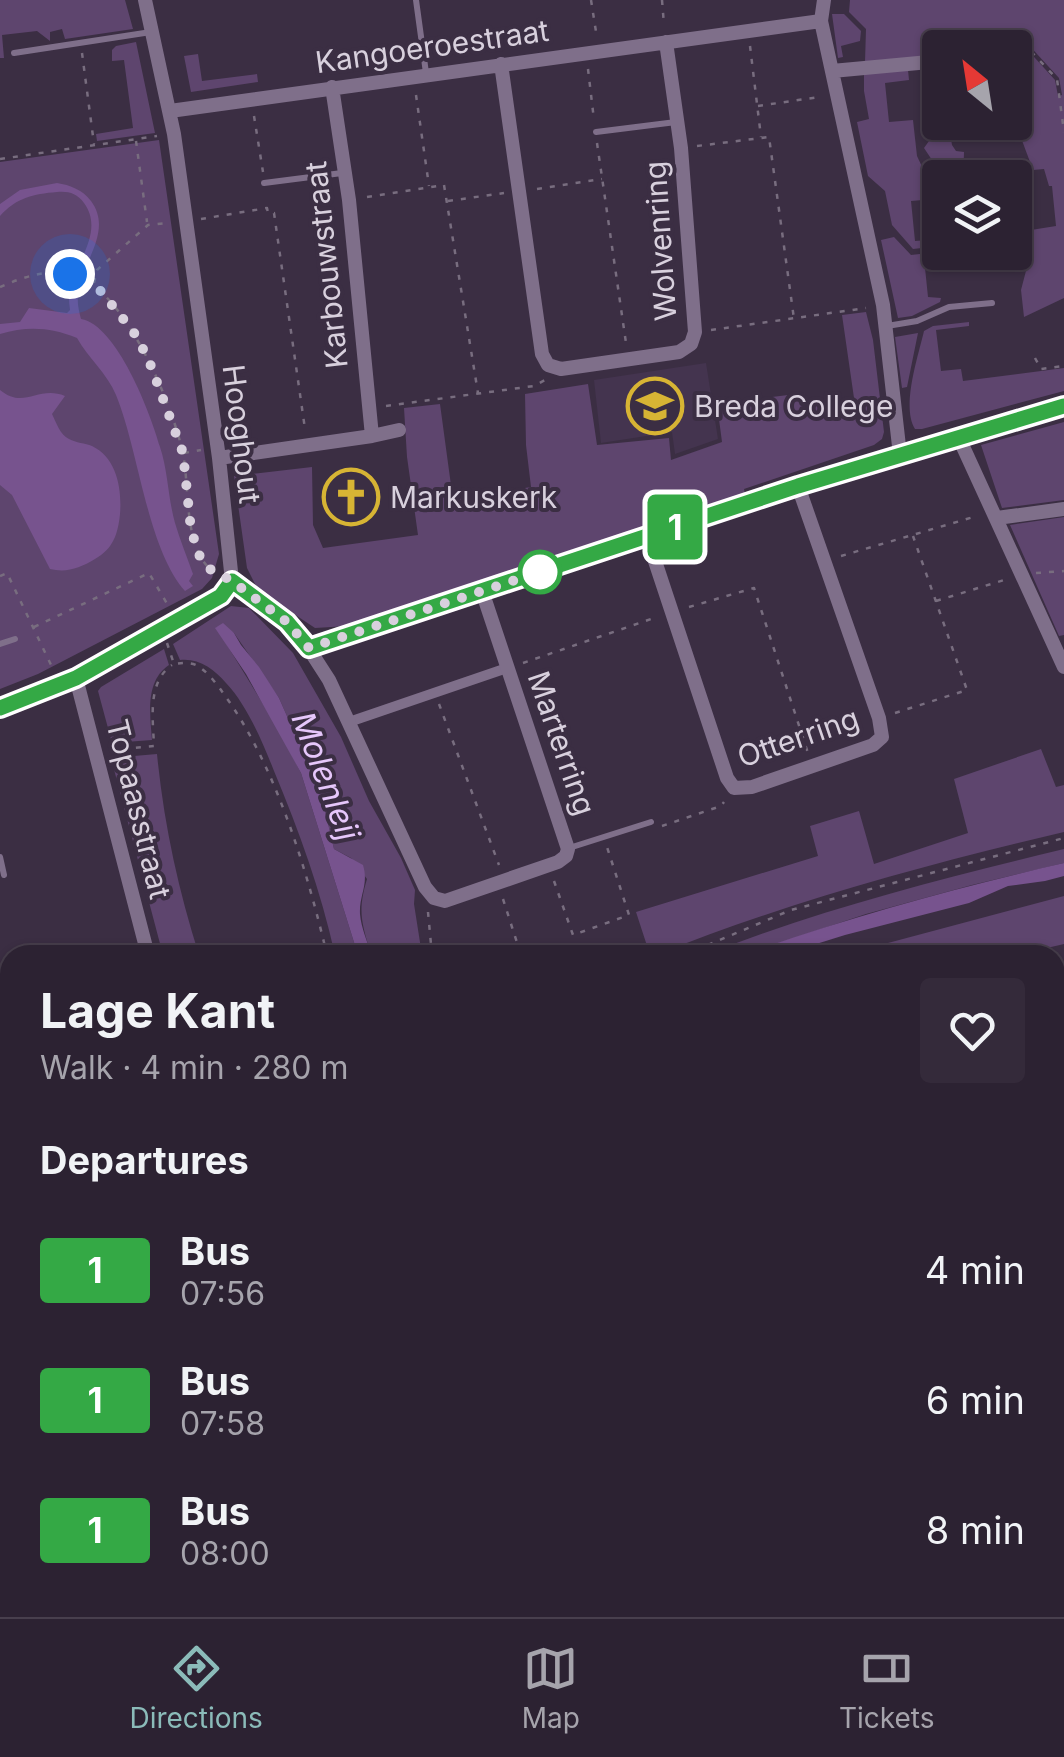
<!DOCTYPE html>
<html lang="en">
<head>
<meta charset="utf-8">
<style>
	body { margin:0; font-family:Inter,sans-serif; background:#342a3a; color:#f1f3f6; height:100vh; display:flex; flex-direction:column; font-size:38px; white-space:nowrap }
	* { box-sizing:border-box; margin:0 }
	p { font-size:32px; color:#a6a4ac }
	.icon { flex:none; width:55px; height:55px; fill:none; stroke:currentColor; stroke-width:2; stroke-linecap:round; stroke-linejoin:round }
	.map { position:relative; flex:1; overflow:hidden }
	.side { position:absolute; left:0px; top:945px; width:1065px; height:672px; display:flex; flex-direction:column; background:#2c2232; border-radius:30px 30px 0 0; box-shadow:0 2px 8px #0004,0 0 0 2px #483f4d }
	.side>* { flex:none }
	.badge { padding:0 20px; border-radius:8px; font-size:35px; line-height:65px }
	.needle { width:65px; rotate:330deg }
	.buttons { position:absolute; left:922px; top:30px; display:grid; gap:20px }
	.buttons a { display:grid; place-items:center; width:110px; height:110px; border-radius:10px; background:#2c2232; box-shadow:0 2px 8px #0004,0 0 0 2px #483f4d; font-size:50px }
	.you { position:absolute; width:50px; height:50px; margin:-25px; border:8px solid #fff; border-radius:50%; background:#1a73e8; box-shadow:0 0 0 15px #1a73e833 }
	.map>.badge { position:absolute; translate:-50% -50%; box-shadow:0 0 0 5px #fff }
	h2 { padding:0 40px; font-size:38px; line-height:90px }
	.round { display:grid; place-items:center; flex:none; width:105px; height:105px; border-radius:10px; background:#342a3a }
	.head { display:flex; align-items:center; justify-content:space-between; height:170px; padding:0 40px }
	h1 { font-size:48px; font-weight:700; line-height:75px }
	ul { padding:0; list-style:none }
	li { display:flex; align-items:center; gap:30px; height:130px; padding:0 40px }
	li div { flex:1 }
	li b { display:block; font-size:38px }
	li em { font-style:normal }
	li .badge { min-width:110px; font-weight:700; text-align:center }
	.tab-bar { display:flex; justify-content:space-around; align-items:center; height:140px; border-top:2px solid #483f4d; background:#2c2232; font-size:28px; color:#a6a4ac }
	.tab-bar a { display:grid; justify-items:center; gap:5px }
	.tab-bar .on { color:#8bbbb9 }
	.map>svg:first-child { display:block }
</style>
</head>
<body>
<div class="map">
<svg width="1064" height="1617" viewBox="0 0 1064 1617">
	<rect width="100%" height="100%" fill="#3b2e43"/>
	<path fill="#44344f" d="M706 363 718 439 675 454 672 432 601 443 594 380Z
		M1064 1100V1441H1055V1102Z
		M592 1608H736L738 1614 1018 1609V1617H594Z"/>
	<path fill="#5e456e" d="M0 0H125L133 29 65 39 62 29 50 32V41L37 31 2 35 4 58H0Z
		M850 0H1064V298L1024 317 1021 290 1033 244 1031 230 1056 226 1052 186H1049L1044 169 1033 170 1017 127 1027 126 1029 109 1032 108 1027 68 1015 69V48L1025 47 1055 80 1058 96 1062 95 1059 78 1026 42 1009 43 1008 37 993 39 994 47 940 48V57L865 62 866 29 849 12Z
		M832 14H844L861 31 860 41 841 46 843 57 838 58Z
		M136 42 155 133 97 141 96 134 133 128 124 60 112 61V50L116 46Z
		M198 54 202 81 257 74 258 82 191 92 184 56Z
		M908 70 909 80 885 83 889 122 913 120 917 156 933 190 934 199 911 201 915 241 940 239V246L913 249 892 225 885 191 868 176 857 122 869 119 864 91V71Z
		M935 136 951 139 952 145 956 151 964 152C964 171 960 182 939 176L934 163 924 148 929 141Z
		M159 140 219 554 212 578 202 589 38 674 0 689V162Z
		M894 237 911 255 937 252V256L924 258 928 297 941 298 940 302 912 316 898 318 881 240Z
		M866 312 873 340 884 432 882 439 874 445 744 489 745 494 348 626 315 628 258 590 247 568 234 476 312 467 313 525 323 548 418 535 407 457 404 408 440 404 453 500 531 487 526 445 525 394 588 384 597 445 669 438 671 460 722 442 717 404 804 393 807 403 854 398 842 315Z
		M969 322V326L936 330 941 371 961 369 963 381 1064 368V391L922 429H915C901 407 918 357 924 331L933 326Z
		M918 333 907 387 902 388 895 337Z
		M1064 422V500L1002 508 981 445Z
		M1064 517V635L1059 636 1010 525Z
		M231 606 249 608 293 653 341 737 369 801 401 858 415 890 414 904 422 955H371C362 923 357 912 367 879L351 858 334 849 322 798 321 781 298 741 279 698 234 633 216 627 277 727 301 773 358 955H335C321 891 299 831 274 771 263 743 247 705 226 683 214 669 199 658 180 660L173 644Z
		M164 649 169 665C145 681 150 714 152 740L112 743 98 691 101 687Z
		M1041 749 1056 787 1064 785V832C925 865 788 902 656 955H650L636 912 818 856 810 826 859 811 874 864 968 833 954 779Z
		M157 754C164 825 178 888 199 955H163L111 758Z
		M1064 849V863L972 885 866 914 743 955H705C821 909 943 878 1064 849Z
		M1064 896V944L1017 955H843Z
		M10 1340V1453L0 1452V1344Z
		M348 1608H537L539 1617H360L347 1609Z"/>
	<path fill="#77538e" d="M57 183C70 185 83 190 91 201 114 232 80 264 78 295 77 303 79 311 81 319 117 325 151 414 160 447 168 471 168 498 175 523 180 540 187 557 193 574L189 581 193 586 185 591C147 548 139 451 116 395 107 373 88 358 77 338 50 327 27 326 0 334V324L20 322 29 308 67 313 70 310C69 302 68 294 70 286 78 260 104 230 84 203 77 193 68 191 57 192 33 194 16 198 0 216V204L20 190Z
		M0 390C24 410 38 385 65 396L52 414C56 422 60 435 69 439 76 443 85 443 92 446 117 458 122 489 120 514 118 534 113 549 95 559 80 568 67 573 50 569L12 495 0 485Z
		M223 623 234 633 241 645 259 667 279 698 298 741 311 760 321 781 322 798 334 849 363 865C369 885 359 895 360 914 361 928 368 942 371 955H358L301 773 246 674 215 628Z
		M1064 863V876L1045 881 1008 886 969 903 845 935 781 955H743C848 917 956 888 1064 863Z"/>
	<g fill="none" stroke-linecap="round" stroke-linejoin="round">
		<path stroke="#786d7f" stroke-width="2.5" stroke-dasharray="5 8" stroke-linecap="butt" d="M591 0 597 38
			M662 0 664 25
			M750 46 761 137
			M1009 48 1024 44 1057 79 1064 132
			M82 53 94 144
			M588 69 594 120
			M416 95 429 186
			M758 106 819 97
			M254 116 263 172
			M136 141 147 222
			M597 143 626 343
			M697 146 769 137 794 319
			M0 159 157 136
			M537 189 602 179
			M367 197 444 185 478 393
			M448 201 504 193
			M201 219 267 208 268 213H274L305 429
			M94 283 97 270 148 225 168 223
			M0 287C23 277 49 268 74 275 125 290 173 405 183 454 190 487 183 550 213 571
			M711 330 866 308
			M1035 358 1041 369 1064 366
			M386 406 534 386 545 380
			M184 453 201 450
			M841 556 977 516
			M1036 573 1064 571
			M0 576 7 573 53 669
			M936 601 1004 580
			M689 607 754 588 808 753
			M34 627 149 573 169 607
			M167 643 174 664C182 663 189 662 196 665 207 671 216 683 223 693 275 763 307 870 327 955
			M523 663 657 617
			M439 704 499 865
			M895 713 967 690 913 536
			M110 750 154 746C153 719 147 682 172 665
			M662 826 721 806 724 802
			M554 881 573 935 629 915 607 847
			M503 899 521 955
			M428 912 432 955
			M684 955 791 910 1064 838
			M1055 1105 1064 1103
			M0 1456 10 1458
			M0 1470 10 1472
			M0 1598 10 1601
			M29 1608 57 1617
			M333 1608 349 1617"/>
		<path stroke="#7f6f8a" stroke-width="6" d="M416 0 426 73
			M14 53 151 32
			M596 132 676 122
			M264 183 342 173
			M887 326 917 321 949 307 992 303
			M0 644 15 639
			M569 848 651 822
			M0 857 4 875
			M603 1608 606 1617
			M684 1608 691 1617"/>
		<path stroke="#7f6f8a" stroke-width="10" d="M349 722 507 668"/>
		<path stroke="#7f6f8a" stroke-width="14" d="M824 0 821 21 883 305 900 455
			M501 64 542 354 548 365 561 369 679 352 691 344 695 332 681 148 666 42
			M832 71 940 61
			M170 111 821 21
			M372 436 399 430
			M959 438 1064 667
			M219 458 372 436 349 200 332 87
			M997 518 1064 509
			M647 537 727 778 734 788 752 787 873 745 882 737 879 718 798 486
			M232 581 287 622 309 649 798 486 1064 406
			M309 649 329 680 425 887 434 898 445 901 558 862 566 856 568 849 482 591
			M76 678 148 955
			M0 708 76 678 221 596 232 581 219 458 174 134 145 0
			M0 971 10 1015
			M1055 981 1064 979
			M0 1093 10 1090
			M0 1253 10 1249
			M560 1608 563 1617
			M291 1617 295 1608"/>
		<path stroke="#a990ba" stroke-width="20" d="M0 1523 10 1525
			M0 1570 10 1572
			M129 1608 158 1617
			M259 1608 279 1617"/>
	</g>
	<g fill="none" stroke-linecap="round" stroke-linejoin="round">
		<g stroke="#fff" stroke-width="22">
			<path id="line" d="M0 708 76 678 221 596 232 581 287 622 309 648 798 486 1064 406"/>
		</g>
		<use href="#line" stroke="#34a945" stroke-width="15"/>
		<path stroke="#d8d0dd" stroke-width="10" stroke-dasharray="0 18" d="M70 274 94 283 133 331 148 358 183 453 191 530 200 557 208 568 232 581 287 622 309 648 540 572"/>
	</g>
	<defs>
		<g id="school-ring" transform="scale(2.875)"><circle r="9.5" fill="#3b2e43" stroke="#d7b434" stroke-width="1.5"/><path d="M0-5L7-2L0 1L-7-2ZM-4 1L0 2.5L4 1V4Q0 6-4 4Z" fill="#d7b434"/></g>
		<g id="church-ring" transform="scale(2.875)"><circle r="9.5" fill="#3b2e43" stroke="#d7b434" stroke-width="1.5"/><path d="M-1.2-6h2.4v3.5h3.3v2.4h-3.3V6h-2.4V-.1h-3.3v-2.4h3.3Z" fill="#d7b434"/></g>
	</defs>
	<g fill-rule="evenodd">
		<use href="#school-ring" x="655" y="406"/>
		<use href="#church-ring" x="351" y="497"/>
	</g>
	<circle fill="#fff" stroke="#34a945" stroke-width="5" cx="540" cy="572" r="20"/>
	<g text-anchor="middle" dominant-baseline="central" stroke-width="8" stroke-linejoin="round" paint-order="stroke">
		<g font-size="30" fill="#d8d0dd" stroke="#3b2e43">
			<text transform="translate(432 46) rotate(-8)">Kangoeroestraat</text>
			<text transform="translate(660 241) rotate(-94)">Wolvenring</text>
			<text transform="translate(326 265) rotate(-96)">Karbouwstraat</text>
			<text transform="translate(242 434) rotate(83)">Hooghout</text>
			<text transform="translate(798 737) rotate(-19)">Otterring</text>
			<text transform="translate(562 743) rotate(71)">Marterring</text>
			<text transform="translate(139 809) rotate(76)">Topaasstraat</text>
		</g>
		<g font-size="30" fill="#d8d0dd" stroke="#3b2e43" text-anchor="start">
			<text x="694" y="406">Breda College</text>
			<text x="390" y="497">Markuskerk</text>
		</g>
		<g font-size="32" font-style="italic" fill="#e6c7fb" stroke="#3b2e43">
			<text transform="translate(326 776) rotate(69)">Molenleij</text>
		</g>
	</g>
</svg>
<div class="buttons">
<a><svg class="needle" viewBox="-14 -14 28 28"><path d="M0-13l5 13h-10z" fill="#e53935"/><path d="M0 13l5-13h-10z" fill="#a6a4ac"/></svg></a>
<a><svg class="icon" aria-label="layers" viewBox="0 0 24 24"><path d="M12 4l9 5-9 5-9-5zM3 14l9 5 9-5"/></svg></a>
</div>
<div class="you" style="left:70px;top:274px"></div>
<b class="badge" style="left:675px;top:527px;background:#34a945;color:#fff">1</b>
<section class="side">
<div class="head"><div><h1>Lage Kant</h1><p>Walk · 4 min · 280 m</p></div><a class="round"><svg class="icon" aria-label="heart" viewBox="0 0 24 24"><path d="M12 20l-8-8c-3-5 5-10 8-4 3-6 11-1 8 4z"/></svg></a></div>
<h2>Departures</h2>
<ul>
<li><span class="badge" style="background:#34a945;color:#fff">1</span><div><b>Bus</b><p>07:56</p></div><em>4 min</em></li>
<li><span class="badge" style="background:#34a945;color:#fff">1</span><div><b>Bus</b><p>07:58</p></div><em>6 min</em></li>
<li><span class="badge" style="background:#34a945;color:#fff">1</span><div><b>Bus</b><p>08:00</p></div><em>8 min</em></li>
</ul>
</section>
</div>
<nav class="tab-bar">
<a class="on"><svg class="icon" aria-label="directions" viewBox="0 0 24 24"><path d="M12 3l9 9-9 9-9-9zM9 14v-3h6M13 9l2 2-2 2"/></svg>Directions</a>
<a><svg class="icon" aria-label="map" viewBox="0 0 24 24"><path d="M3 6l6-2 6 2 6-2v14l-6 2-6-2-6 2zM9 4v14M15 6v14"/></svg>Map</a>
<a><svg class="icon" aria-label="tickets" viewBox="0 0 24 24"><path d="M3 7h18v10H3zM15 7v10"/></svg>Tickets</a>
</nav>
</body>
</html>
